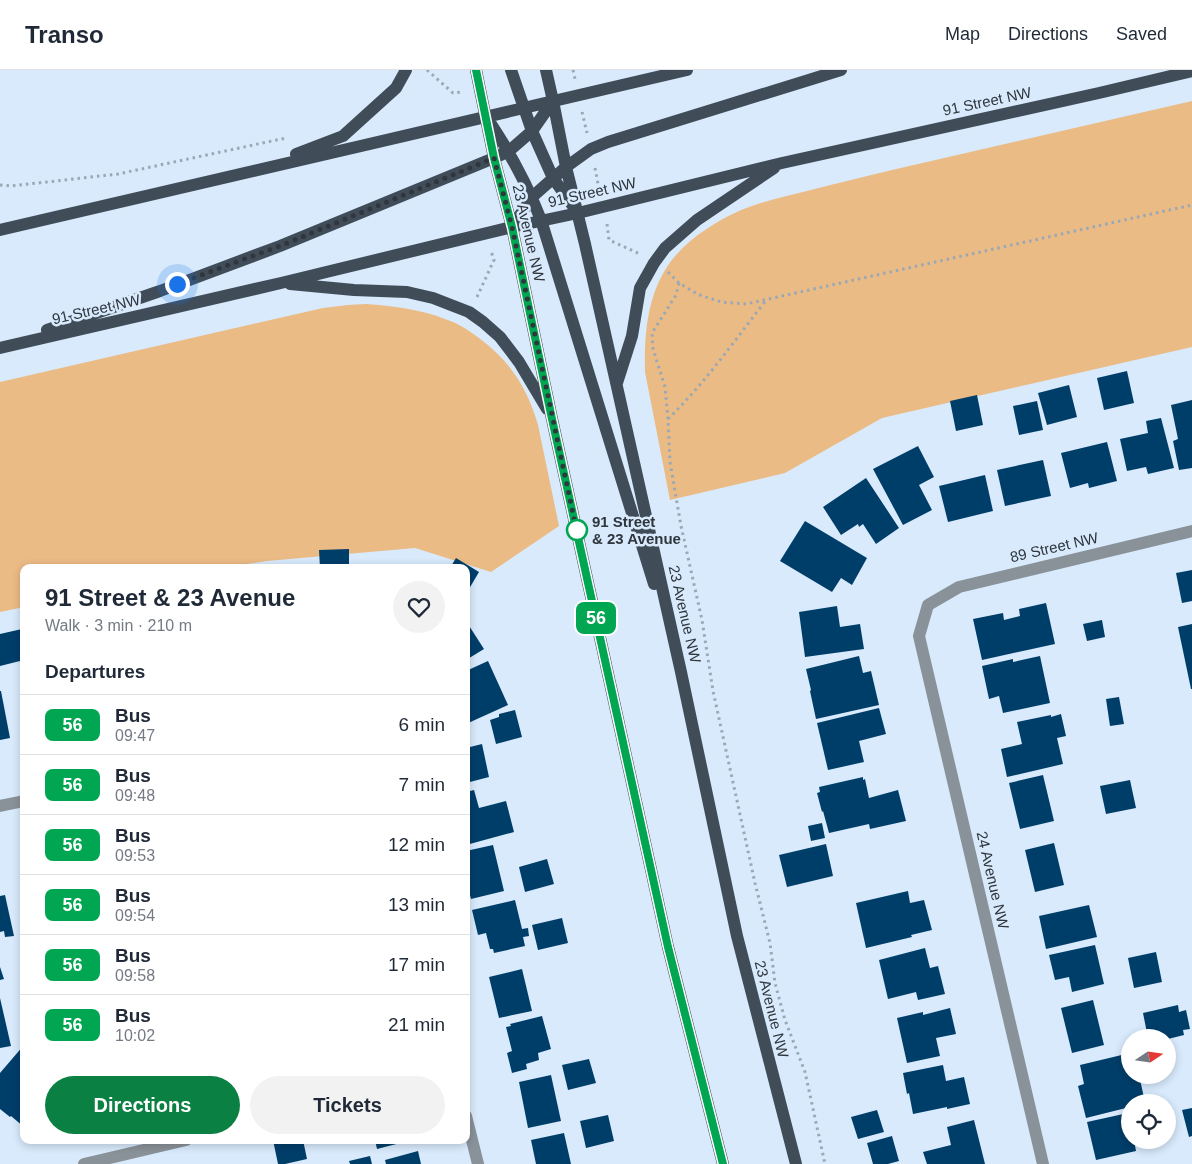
<!DOCTYPE html>
<html lang="en">
<head>
<meta charset="utf-8">
<style>
	body { margin:0; font-family:Arial,sans-serif; background:#f2f2f3; color:#1f2937; height:100vh; display:flex; flex-direction:column; font-size:19px; white-space:nowrap }
	* { box-sizing:border-box; margin:0 }
	p { font-size:16px; color:#747a83 }
	.icon { flex:none; width:28px; height:28px; fill:none; stroke:currentColor; stroke-width:2; stroke-linecap:round; stroke-linejoin:round }
	.map { position:relative; flex:1; overflow:hidden }
	.sheet { position:absolute; left:20px; top:494px; width:450px; height:580px; display:flex; flex-direction:column; background:#fff; border-radius:10px; box-shadow:0 2px 8px #0003 }
	.sheet>* { flex:none }
	.badge { padding:0 10px; border-radius:8px; font-size:18px; line-height:32px }
	.needle { width:32px; rotate:77deg }
	.buttons { position:absolute; left:1121px; top:959px; display:grid; gap:10px }
	.buttons a { display:grid; place-items:center; width:55px; height:55px; border-radius:50%; background:#fff; box-shadow:0 2px 8px #0003; font-size:25px }
	.you { position:absolute; width:25px; height:25px; margin:-12px; border:4px solid #fff; border-radius:50%; background:#1a73e8; box-shadow:0 0 0 8px #1a73e833 }
	.map>.badge { position:absolute; translate:-50% -50%; box-shadow:0 0 0 2px #fff }
	h2 { padding:0 25px; font-size:19px; line-height:45px }
	.round { display:grid; place-items:center; flex:none; width:52px; height:52px; border-radius:26px; background:#f2f2f3 }
	.head { display:flex; align-items:center; justify-content:space-between; height:85px; padding:0 25px }
	h1 { font-size:24px; font-weight:800; line-height:38px }
	.button { display:flex; gap:10px; margin-top:auto; padding:10px 25px }
	.button a { flex:1; height:58px; border-radius:30px; background:#0b8043; color:#fff; font-size:20px; font-weight:800; line-height:58px; text-align:center }
	.button a+a { background:#f2f2f3; color:#1f2937 }
	ul { padding:0; list-style:none }
	li { display:flex; align-items:center; gap:15px; height:60px; padding:0 25px; border-top:1px solid #e0e1e3 }
	li div { flex:1 }
	li b { display:block; font-size:19px }
	li em { font-style:normal }
	li .badge { min-width:55px; font-weight:700; text-align:center }
	header { display:flex; align-items:center; gap:30px; box-sizing:border-box; height:70px; padding:0 25px; background:#fff; border-bottom:1px solid #e0e1e3 }
	header strong { font-size:24px }
	nav { display:flex; gap:28px; margin-inline-start:auto; font-size:18px }
	.map>svg:first-child { display:block }
</style>
</head>
<body>
<header>
<strong>Transo</strong>
<nav><a>Map</a><a>Directions</a><a>Saved</a></nav>
</header>
<div class="map">
<svg width="1192" height="1094" viewBox="0 0 1192 1094">
	<rect width="100%" height="100%" fill="#d8eafc"/>
	<path fill="#ebbb85" d="M1192 31V277L882 348 785 403 670 430 645 302C644 261 648 217 676 185 694 165 717 151 741 140 761 132 782 127 803 122 837 113 871 105 905 97 1001 75 1096 53 1192 31Z
		M366 234C392 236 420 239 445 249 458 253 468 260 479 268 510 291 527 317 538 355L559 456 491 502 415 478 267 491 221 498H24V537L0 542V312L323 238 348 235Z"/>
	<path fill="#003e6a" d="M1127 301 1134 333 1104 340 1097 308Z
		M1069 315 1077 347 1047 355 1038 323Z
		M977 325 983 355 956 361 950 331Z
		M1192 330V398L1179 400 1173 371 1178 369 1171 335Z
		M1037 331 1043 360 1019 365 1013 336Z
		M1161 348 1174 398 1148 404 1146 397 1127 401 1120 369 1148 363 1146 351Z
		M1107 372 1117 411 1089 418 1088 413 1070 418 1061 383Z
		M918 376 934 407 919 415 932 440 903 455 873 399Z
		M1043 390 1051 426 1005 436 997 400Z
		M985 405 993 441 948 452 939 416Z
		M866 408 899 458 876 474 863 454 859 457 858 454 841 465 823 437Z
		M805 451 867 488 852 515 841 508 832 522 780 491Z
		M349 479V498H320L319 480Z
		M456 488 479 502 466 524V498H450Z
		M1192 500V531L1182 533 1176 503Z
		M1046 533 1055 574 982 590 973 549 1003 543 1004 550 1020 546 1019 539Z
		M837 536 840 557 860 554 864 579 805 587 799 542Z
		M1102 550 1105 567 1087 571 1083 554Z
		M466 551 484 579 466 590Z
		M1192 554V619H1191L1178 557Z
		M22 559 24 569V590L0 596V564Z
		M859 586 863 603 871 601 879 635 816 649 810 621 811 620 806 599Z
		M1040 586 1050 633 1003 643 999 626 989 629 982 596 1013 589V592Z
		M488 591 508 635 466 654V601Z
		M0 621H1L10 668 0 670Z
		M1119 627 1124 654 1110 656 1106 629Z
		M24 628V642H23L20 630Z
		M879 638 886 664 859 671 864 692 828 700 817 653Z
		M515 640 522 667 496 674 490 650 499 647V644Z
		M1061 644 1066 666 1057 668 1063 694 1007 707 1001 679 1022 674 1017 652 1051 645V647Z
		M482 674 489 707 466 713V678Z
		M1043 705 1054 751 1020 759 1009 713Z
		M863 707V710L865 709 869 728 898 720 906 751 870 759 869 754 829 763 823 741 822 742 817 723 820 722 819 717Z
		M1130 710 1136 738 1106 744 1100 716Z
		M474 720 479 738 506 731 514 762 466 775V722Z
		M822 753 825 768 811 771 808 756Z
		M1054 773 1064 815 1035 822 1025 780Z
		M826 774 833 806 787 817 779 785Z
		M493 775 504 821 471 829 466 810V781Z
		M547 789 554 814 525 822 519 797Z
		M908 821 910 833 924 830 932 860 911 865 912 867 866 878 856 833Z
		M5 825 14 866 5 867 4 861 0 862V826Z
		M515 830 522 859 528 858 529 866 523 867 525 876 494 883 493 879H490L486 863 478 865 472 840Z
		M1089 835 1097 867 1046 879 1039 846Z
		M562 848 568 873 538 880 532 855Z
		M1095 875 1104 914 1072 922 1069 907 1055 910 1049 885Z
		M925 878 930 898 938 896 945 924 918 930 916 922 888 929 879 890Z
		M1156 882 1162 912 1134 918 1128 888Z
		M0 897 4 909 0 910Z
		M522 899 532 941 499 948 489 907Z
		M0 928 11 976 0 978Z
		M1093 930 1104 975 1072 983 1061 938Z
		M1178 935 1179 942 1186 940 1190 959 1183 960 1184 965 1168 969V968H1148L1143 943Z
		M950 938 956 964 936 968 940 986 907 993 897 948 923 942V945Z
		M542 946 551 979 538 983 539 990 526 994 527 999 512 1003 507 983 512 981 506 957 511 956 510 954Z
		M24 975V1057L11 1046 10 1047 0 1039V1003Z
		M1130 983V1005H1139L1145 1032H1130V1037L1086 1048 1078 1016 1084 1014 1080 995Z
		M589 989 596 1013 568 1020 562 995Z
		M943 995 946 1011 964 1007 970 1034 947 1039V1037L913 1044 909 1023 907 1024 903 1003Z
		M551 1005 561 1051 528 1058 519 1012Z
		M1192 1038V1066L1189 1067 1182 1040Z
		M877 1040 884 1062 858 1069 851 1047Z
		M1128 1043 1130 1052V1070H1134L1136 1081 1096 1090 1087 1052Z
		M608 1045 614 1071 586 1078 580 1051Z
		M974 1050 985 1094H927L923 1082 951 1075 947 1057Z
		M564 1063 571 1094H536L531 1070Z
		M892 1066 899 1091 888 1094H873L867 1073Z
		M273 1070H303L307 1089 285 1094H278Z
		M375 1070H408V1071L377 1079Z
		M418 1081 421 1094H386L385 1090Z
		M370 1086 372 1094H350L349 1091Z"/>
	<g fill="none" stroke-linecap="round" stroke-linejoin="round">
		<path stroke="#9aa8b6" stroke-width="3" stroke-dasharray="2.5 4" stroke-linecap="butt" d="M427 0 453 23 463 22
			M573 0 575 9
			M582 42 587 63
			M595 98 599 119
			M0 115 11 116 118 104 286 68
			M607 154 609 170 640 184
			M668 202 679 213 697 224 721 232 746 234 1192 135
			M679 213 676 225 652 263 653 279 665 317 668 349 670 392 681 456 702 550 713 621 755 813 770 873 775 913 785 950 805 1002 825 1094
			M477 227 494 190 491 181
			M668 349C705 313 735 270 767 229"/>
		<path stroke="#8a9299" stroke-width="12" d="M0 736 24 731
			M466 1046 478 1094
			M84 1094 186 1070
			M1043 1094 919 566 928 535 959 517 1192 461"/>
		<path stroke="#404d59" stroke-width="12" d="M476 0 494 88 512 157 552 349 668 877 723 1094
			M511 0 532 61 553 108 573 136
			M546 0 553 31 566 97 585 174 681 602 737 866 796 1094
			M489 51C511 84 527 114 541 150L654 514
			M296 84 343 66 396 18 406 0
			M512 157 532 127 566 97 591 79 608 72 841 0
			M0 160 687 0
			M290 214 354 220 407 222 433 228 469 242 483 252 500 267 519 292 547 339
			M47 260 160 221 280 176 494 88 509 81 532 61 553 31
			M0 278 281 213 512 157 578 143 782 93 1099 23 1192 1
			M617 313 632 266 640 218 654 193 665 178 697 150 774 98"/>
	</g>
	<g fill="none" stroke-linecap="round" stroke-linejoin="round">
		<g stroke="#fff" stroke-width="11">
			<path id="line" d="M476 0 494 88 512 157 552 349 668 877 723 1094"/>
		</g>
		<use href="#line" stroke="#00a651" stroke-width="8"/>
		<path stroke="#2f363d" stroke-width="5" stroke-dasharray="0 9" d="M177 214 280 176 494 88 512 157 577 462V460"/>
	</g>
	<circle fill="#fff" stroke="#00a651" stroke-width="2.5" cx="577" cy="460" r="10"/>
	<g text-anchor="middle" dominant-baseline="central" stroke-width="5" stroke-linejoin="round" paint-order="stroke">
		<g font-size="15" fill="#2f363d" stroke="#d8eafc">
			<text transform="translate(987 31) rotate(-12)">91 Street NW</text>
			<text transform="translate(592 122) rotate(-13)">91 Street NW</text>
			<text transform="translate(529 163) rotate(77)">23 Avenue NW</text>
			<text transform="translate(96 239) rotate(-13)">91 Street NW</text>
			<text transform="translate(1054 477) rotate(-13)">89 Street NW</text>
			<text transform="translate(685 544) rotate(77)">23 Avenue NW</text>
			<text transform="translate(993 810) rotate(77)">24 Avenue NW</text>
			<text transform="translate(772 939) rotate(76)">23 Avenue NW</text>
		</g>
		<g font-size="15" font-weight="bold" fill="#2f363d" stroke="#d8eafc" text-anchor="start">
			<text x="592" y="451">91 Street<tspan x="592" dy="17">&amp; 23 Avenue</tspan></text>
		</g>
	</g>
</svg>
<div class="buttons">
<a><svg class="needle" viewBox="-14 -14 28 28"><path d="M0-13l5 13h-10z" fill="#e53935"/><path d="M0 13l5-13h-10z" fill="#747a83"/></svg></a>
<a><svg class="icon" aria-label="locate" viewBox="0 0 24 24"><circle cx="12" cy="12" r="6"/><path d="M12 2v4M12 18v4M2 12h4M18 12h4"/></svg></a>
</div>
<div class="you" style="left:177px;top:214px"></div>
<b class="badge" style="left:596px;top:548px;background:#00a651;color:#fff">56</b>
<section class="sheet">
<div class="head"><div><h1>91 Street &amp; 23 Avenue</h1><p>Walk · 3 min · 210 m</p></div><a class="round"><svg class="icon" aria-label="heart" viewBox="0 0 24 24"><path d="M12 20l-8-8c-3-5 5-10 8-4 3-6 11-1 8 4z"/></svg></a></div>
<h2>Departures</h2>
<ul>
<li><span class="badge" style="background:#00a651;color:#fff">56</span><div><b>Bus</b><p>09:47</p></div><em>6 min</em></li>
<li><span class="badge" style="background:#00a651;color:#fff">56</span><div><b>Bus</b><p>09:48</p></div><em>7 min</em></li>
<li><span class="badge" style="background:#00a651;color:#fff">56</span><div><b>Bus</b><p>09:53</p></div><em>12 min</em></li>
<li><span class="badge" style="background:#00a651;color:#fff">56</span><div><b>Bus</b><p>09:54</p></div><em>13 min</em></li>
<li><span class="badge" style="background:#00a651;color:#fff">56</span><div><b>Bus</b><p>09:58</p></div><em>17 min</em></li>
<li><span class="badge" style="background:#00a651;color:#fff">56</span><div><b>Bus</b><p>10:02</p></div><em>21 min</em></li>
</ul>
<div class="button"><a>Directions</a><a>Tickets</a></div>
</section>
</div>
</body>
</html>
